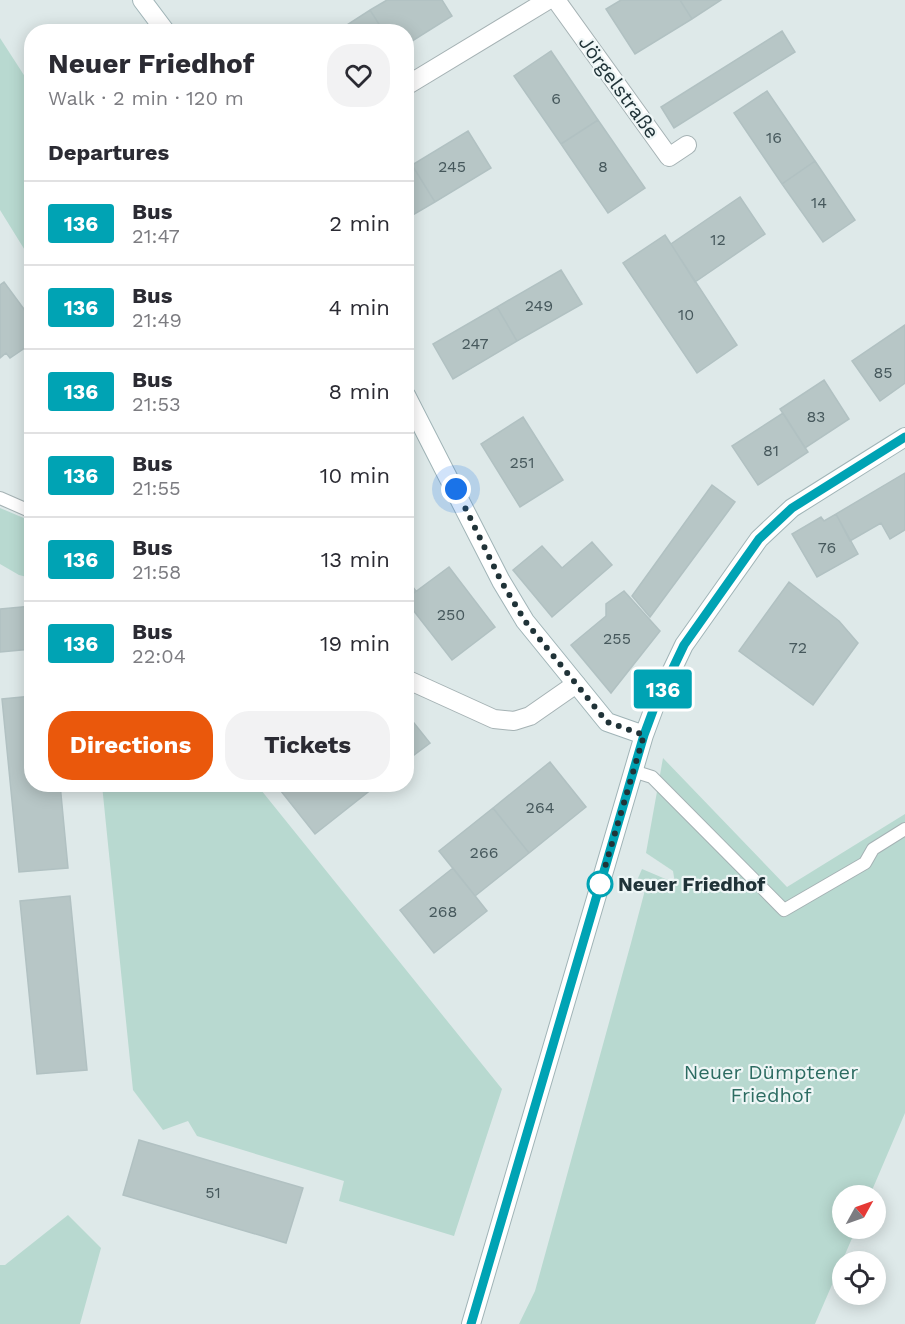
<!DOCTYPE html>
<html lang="en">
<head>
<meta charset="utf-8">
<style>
	body { margin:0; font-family:"Work Sans",sans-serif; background:#f2f2f3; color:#2b2b33; height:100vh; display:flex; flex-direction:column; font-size:22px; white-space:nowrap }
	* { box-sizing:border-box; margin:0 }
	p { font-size:20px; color:#7c7c81 }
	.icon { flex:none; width:33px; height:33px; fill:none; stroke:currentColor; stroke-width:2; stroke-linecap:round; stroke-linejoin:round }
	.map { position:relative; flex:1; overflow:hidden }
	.drawer { position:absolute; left:24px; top:24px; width:390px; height:768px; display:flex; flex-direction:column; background:#fff; border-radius:24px; box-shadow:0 3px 15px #0003 }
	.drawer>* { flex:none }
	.badge { padding:0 12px; border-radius:4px; font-size:21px; line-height:39px }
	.needle { width:39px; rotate:50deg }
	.buttons { position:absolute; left:832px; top:1185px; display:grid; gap:12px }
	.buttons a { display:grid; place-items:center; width:54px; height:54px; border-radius:50%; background:#fff; box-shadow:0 3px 15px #0003; font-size:30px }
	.you { position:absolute; width:30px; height:30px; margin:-15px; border:4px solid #fff; border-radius:50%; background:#1a73e8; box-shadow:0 0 0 9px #1a73e833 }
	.map>.badge { position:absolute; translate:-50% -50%; box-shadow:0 0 0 3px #fff }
	h2 { padding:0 24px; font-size:22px; line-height:54px }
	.round { display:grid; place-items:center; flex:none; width:63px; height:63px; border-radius:24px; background:#f2f2f3 }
	.headline { display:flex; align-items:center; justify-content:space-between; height:102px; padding:0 24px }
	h1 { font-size:28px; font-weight:700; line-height:45px }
	.action { display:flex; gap:12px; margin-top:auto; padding:12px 24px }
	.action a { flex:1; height:69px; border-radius:24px; background:#ea580c; color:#fff; font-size:24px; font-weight:700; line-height:69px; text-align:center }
	.action a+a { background:#f2f2f3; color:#2b2b33 }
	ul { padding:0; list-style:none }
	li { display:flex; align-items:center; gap:18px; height:84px; padding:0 24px; border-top:2px solid #e1e1e2 }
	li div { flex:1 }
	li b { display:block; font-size:22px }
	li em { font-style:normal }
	li .badge { min-width:66px; font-weight:700; text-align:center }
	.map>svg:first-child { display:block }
</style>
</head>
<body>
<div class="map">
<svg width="905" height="1324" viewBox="0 0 905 1324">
	<rect width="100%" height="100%" fill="#dee9e9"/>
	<path fill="#b8d9d0" d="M0 38 31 86V260L0 210Z
		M0 508 31 521V578L19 575 0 564Z
		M663 758 787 887 905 814V1113L870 1195 843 1196V1228L856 1229 815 1324H519L535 1291 631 943 645 890 635 885 642 869 675 883 673 871 646 853Z
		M102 785H257L502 1089 454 1236 339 1201 344 1181 197 1136 188 1121 163 1130 133 1090Z
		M68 1215 101 1248 80 1324H0V1265H5Z"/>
	<path fill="#b7c6c6" stroke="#b1c1c2" stroke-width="1.5" d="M387 0H442L452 16 406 45V32H384L370 10Z
		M621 0H680L692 19 635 54 606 9Z
		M680 0H721L692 19Z
		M370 10 384 32H336Z
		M782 31 795 52 674 128 661 107Z
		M551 51 598 120 561 144 514 76Z
		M767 91 815 161 782 184 734 113Z
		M598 120 645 188 608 213 561 144Z
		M468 131 491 168 435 202 412 165Z
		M815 161 855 220 823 242 782 184Z
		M412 165 435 202 406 219V169Z
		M740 197 765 234 695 282 671 244Z
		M665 235 737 345 697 373 623 263Z
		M561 270 582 304 517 341 497 307Z
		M4 282 32 320V343L10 358 6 353 0 358V285Z
		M497 307 517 341 453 379 433 344Z
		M905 325V383L880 401 852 361Z
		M824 380 849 419 805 448 780 409Z
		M783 413 808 452 758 485 732 446Z
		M523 417 563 480 520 507 481 444Z
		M905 473V530L890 539 881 523 850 541 836 514Z
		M712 485 735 502 650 617 632 596Z
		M836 514 858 554 817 577 792 534 821 517 824 521Z
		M592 542 612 565 552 617 513 570 542 546 562 568Z
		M449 567 495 627 452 660 406 601V599Z
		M406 578 416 591 406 599Z
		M789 582 839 621 858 643 813 705 739 651Z
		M624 591 660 631 611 693 571 645 606 616V604Z
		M32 606V649L0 652V609Z
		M32 696V784H60L68 868 19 872 2 699Z
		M406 713 430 743 406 761Z
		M550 762 586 807 529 853 493 808Z
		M288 784H370L373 788 315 834 281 791Z
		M493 808 529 853 475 896 439 851Z
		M453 868 487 911 434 953 400 910Z
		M70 896 87 1070 37 1074 20 901Z
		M139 1140 303 1188 286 1243 123 1195Z"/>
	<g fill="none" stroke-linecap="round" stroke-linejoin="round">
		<g stroke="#a5b2b4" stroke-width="14">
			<path id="lane" d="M0 498 32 512
				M633 771 652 777 784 910 865 863 873 849 905 829"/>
		</g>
		<g stroke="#a5b2b4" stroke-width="20">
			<path id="street" d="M556 0 669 157 687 145
				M406 86 548 0
				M406 679 494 719 514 721 530 716 576 684"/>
		</g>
		<g stroke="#a0b4b7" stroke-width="20">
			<path id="secondary" d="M142 0 166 32
				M406 395 501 581 525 621 607 722 644 735
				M471 1324 644 735 654 708 684 645 759 539 792 508 905 437"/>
		</g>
		<use href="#lane" stroke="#fff" stroke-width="12"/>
		<use href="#street" stroke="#fff" stroke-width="18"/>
		<use href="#secondary" stroke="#fff" stroke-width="18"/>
	</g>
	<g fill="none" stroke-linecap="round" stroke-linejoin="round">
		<g stroke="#fff" stroke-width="14">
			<path id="line" d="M471 1324 644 735 654 708 684 645 759 539 792 508 905 437"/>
		</g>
		<use href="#line" stroke="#00a3b4" stroke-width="9"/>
		<path stroke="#203338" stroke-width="6" stroke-dasharray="0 10.8" d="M456 489 501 581 525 621 607 722 644 735 600 884"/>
	</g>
	<circle fill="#fff" stroke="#00a3b4" stroke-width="3" cx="600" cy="884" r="12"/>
	<g text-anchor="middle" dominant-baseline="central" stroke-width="4.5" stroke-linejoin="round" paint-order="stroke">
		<g font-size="16" fill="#46585c">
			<text x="556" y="98">6</text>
			<text x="774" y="137">16</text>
			<text x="452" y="166">245</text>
			<text x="603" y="166">8</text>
			<text x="819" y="202">14</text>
			<text x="718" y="239">12</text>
			<text x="539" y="305">249</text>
			<text x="686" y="314">10</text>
			<text x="475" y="343">247</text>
			<text x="883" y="372">85</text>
			<text x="816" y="416">83</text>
			<text x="771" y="450">81</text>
			<text x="522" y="462">251</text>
			<text x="827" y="547">76</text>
			<text x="451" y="614">250</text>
			<text x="617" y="638">255</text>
			<text x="798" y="647">72</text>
			<text x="540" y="807">264</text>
			<text x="484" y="852">266</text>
			<text x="443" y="911">268</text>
			<text x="213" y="1192">51</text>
		</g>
		<g font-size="20" fill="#203338" stroke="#eef6f6">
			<text transform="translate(619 87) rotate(54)">Jörgelstraße</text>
		</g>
		<g font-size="20" font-weight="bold" fill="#203338" stroke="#eef6f6" text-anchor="start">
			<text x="618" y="884">Neuer Friedhof</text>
		</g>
		<g font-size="20" fill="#2d6c62" stroke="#eef6f6">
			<text x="771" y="1072">Neuer Dümptener<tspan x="771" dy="23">Friedhof</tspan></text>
		</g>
	</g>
</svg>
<div class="buttons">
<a><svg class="needle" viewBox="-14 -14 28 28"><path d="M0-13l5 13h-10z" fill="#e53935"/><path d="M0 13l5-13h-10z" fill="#7c7c81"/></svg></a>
<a><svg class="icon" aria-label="locate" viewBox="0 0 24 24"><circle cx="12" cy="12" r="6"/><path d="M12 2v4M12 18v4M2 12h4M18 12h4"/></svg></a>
</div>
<div class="you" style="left:456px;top:489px"></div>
<b class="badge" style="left:663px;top:689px;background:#00a3b4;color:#fff">136</b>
<section class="drawer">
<div class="headline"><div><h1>Neuer Friedhof</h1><p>Walk · 2 min · 120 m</p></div><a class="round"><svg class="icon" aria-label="heart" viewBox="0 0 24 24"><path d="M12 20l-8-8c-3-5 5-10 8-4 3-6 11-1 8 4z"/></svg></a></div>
<h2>Departures</h2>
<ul>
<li><span class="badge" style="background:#00a3b4;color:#fff">136</span><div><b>Bus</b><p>21:47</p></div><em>2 min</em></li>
<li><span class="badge" style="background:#00a3b4;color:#fff">136</span><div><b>Bus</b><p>21:49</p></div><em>4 min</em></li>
<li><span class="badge" style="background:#00a3b4;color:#fff">136</span><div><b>Bus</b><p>21:53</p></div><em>8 min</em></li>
<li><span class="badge" style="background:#00a3b4;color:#fff">136</span><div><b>Bus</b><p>21:55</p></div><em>10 min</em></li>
<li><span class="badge" style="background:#00a3b4;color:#fff">136</span><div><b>Bus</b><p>21:58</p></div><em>13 min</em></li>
<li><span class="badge" style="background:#00a3b4;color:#fff">136</span><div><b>Bus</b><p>22:04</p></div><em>19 min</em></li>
</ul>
<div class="action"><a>Directions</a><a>Tickets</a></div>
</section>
</div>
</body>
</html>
